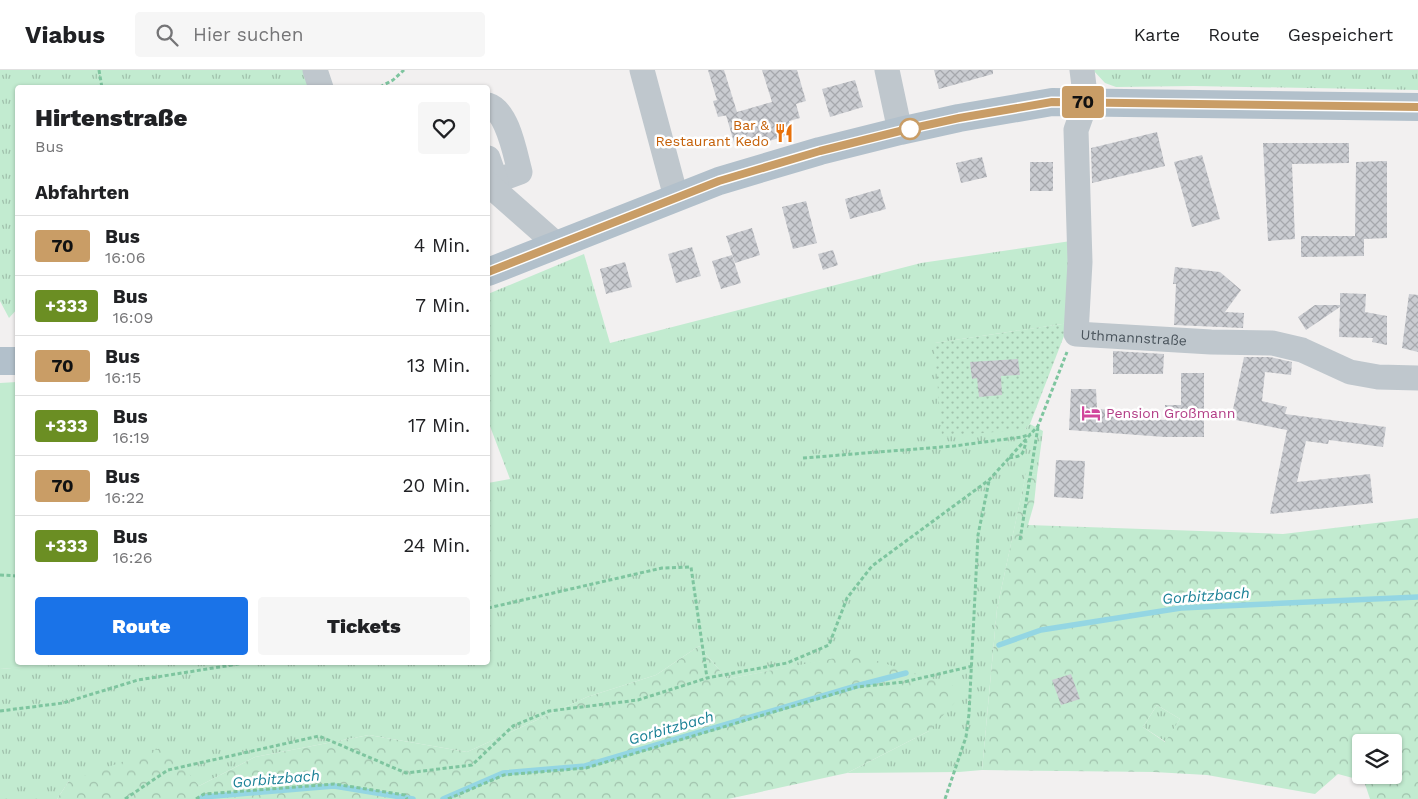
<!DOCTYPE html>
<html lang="de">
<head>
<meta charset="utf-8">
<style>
	body { margin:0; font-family:"Work Sans",sans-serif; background:#f6f6f6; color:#202124; height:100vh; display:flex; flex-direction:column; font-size:19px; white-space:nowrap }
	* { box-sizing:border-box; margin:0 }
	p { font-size:16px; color:#757577 }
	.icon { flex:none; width:28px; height:28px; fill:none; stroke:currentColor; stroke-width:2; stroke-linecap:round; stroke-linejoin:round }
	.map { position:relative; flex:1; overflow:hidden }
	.panel { position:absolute; left:15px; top:15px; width:475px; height:580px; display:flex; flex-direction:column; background:#fff; border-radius:5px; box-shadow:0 1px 4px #0004 }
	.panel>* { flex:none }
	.badge { padding:0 10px; border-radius:4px; font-size:18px; line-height:32px }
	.buttons { position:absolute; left:1352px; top:664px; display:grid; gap:10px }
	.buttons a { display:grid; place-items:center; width:50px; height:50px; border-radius:5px; background:#fff; box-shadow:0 1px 4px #0004; font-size:25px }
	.map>.badge { position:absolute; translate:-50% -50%; box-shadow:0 0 0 2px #fff }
	h2 { padding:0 20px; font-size:19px; line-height:45px }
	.round { display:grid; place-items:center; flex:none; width:52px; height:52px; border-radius:5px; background:#f6f6f6 }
	.overview { display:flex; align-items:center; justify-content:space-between; height:85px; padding:0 20px }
	h1 { font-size:24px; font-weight:800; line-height:38px }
	.action { display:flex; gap:10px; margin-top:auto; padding:10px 20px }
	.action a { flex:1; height:58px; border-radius:5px; background:#1a73e8; color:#fff; font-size:20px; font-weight:800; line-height:58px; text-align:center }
	.action a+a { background:#f6f6f6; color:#202124 }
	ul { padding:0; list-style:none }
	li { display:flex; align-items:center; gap:15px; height:60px; padding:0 20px; border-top:1px solid #e0e0e0 }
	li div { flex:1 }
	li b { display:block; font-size:19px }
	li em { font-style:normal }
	li .badge { min-width:55px; font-weight:700; text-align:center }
	header { display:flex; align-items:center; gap:30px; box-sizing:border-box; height:70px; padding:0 25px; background:#fff; border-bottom:1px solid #e0e0e0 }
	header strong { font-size:24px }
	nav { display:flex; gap:28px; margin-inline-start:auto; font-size:18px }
	.search { width:350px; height:45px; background:#f6f6f6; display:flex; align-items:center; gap:12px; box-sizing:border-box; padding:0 18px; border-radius:5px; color:#757577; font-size:19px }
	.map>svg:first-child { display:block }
</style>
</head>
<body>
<header>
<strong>Viabus</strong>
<div class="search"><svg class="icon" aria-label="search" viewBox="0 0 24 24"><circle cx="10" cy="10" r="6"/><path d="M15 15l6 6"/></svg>Hier suchen</div>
<nav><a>Karte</a><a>Route</a><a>Gespeichert</a></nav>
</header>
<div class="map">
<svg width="1418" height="729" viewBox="0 0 1418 729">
	<defs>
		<pattern id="grass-tufts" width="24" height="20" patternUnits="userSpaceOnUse" patternTransform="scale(1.25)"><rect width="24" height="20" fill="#c2ebd0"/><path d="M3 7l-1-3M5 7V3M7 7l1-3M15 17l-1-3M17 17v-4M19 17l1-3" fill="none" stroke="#a0c1ac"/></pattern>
		<pattern id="forest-crowns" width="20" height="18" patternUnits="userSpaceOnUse" patternTransform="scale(1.25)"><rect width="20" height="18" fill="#c2ebd0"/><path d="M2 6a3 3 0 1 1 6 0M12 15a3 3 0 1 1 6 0" fill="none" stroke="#a0c1ac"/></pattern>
		<pattern id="garden-dots" width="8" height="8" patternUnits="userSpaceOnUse" patternTransform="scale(1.25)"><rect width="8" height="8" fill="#c2ebd0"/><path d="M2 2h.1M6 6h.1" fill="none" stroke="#a0c1ac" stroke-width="1.8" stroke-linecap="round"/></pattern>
		<pattern id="building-cross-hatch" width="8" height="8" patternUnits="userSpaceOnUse" patternTransform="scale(1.25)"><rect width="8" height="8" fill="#caccd1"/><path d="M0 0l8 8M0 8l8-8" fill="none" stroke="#a6a8ad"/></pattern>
	</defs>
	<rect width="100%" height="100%" fill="#f2f0f0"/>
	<path fill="url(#grass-tufts)" d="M0 0H307L313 17 18 18V238L9 248 0 231Z
		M1093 0H1418V20L1193 16 1116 17 1105 13Z
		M1071 171 1069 253 935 273 1025 359 1030 354 1043 361 1037 405 1026 404 997 539 982 700 959 702 847 703 929 661 856 585 727 609 699 576 656 605 587 627 467 682 369 665 255 687 199 716 69 711 57 729H0V599L84 592H488V413L510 409 488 351V224L584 184 610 273 921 193Z
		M1157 635 1180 649 1166 672 1143 657Z"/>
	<path fill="url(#forest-crowns)" fill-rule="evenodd" d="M1026 403 1037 405 1034 434 1028 455 1283 464 1418 448V729H1370L1364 711 1338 704 1315 724 1207 705 1154 702 982 700 997 539ZM1157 635 1180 649 1165 672 1143 657ZM1361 672H1394V705H1361Z
		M699 576 727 609 856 584 966 620 929 661 847 703 728 729H57L69 711 166 676 199 716 255 687 369 665 467 682 587 627 656 605Z"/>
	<path fill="url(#garden-dots)" d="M1069 253 1030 354 1025 359 942 367 934 273Z"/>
	<path fill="#c2ebd0" d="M17 312 18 592 84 593 0 599V313Z"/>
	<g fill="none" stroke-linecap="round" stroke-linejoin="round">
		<path stroke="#94d6e3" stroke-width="5.5" d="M999 575 1041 560 1181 538 1418 527
			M200 729 203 727 334 716 413 729
			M443 729 503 703 585 696 856 616 906 603"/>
	</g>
	<path fill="url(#building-cross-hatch)" d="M708 0H724L737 42 772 32 762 0H797L806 31 796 34 800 48 789 51 792 64 769 71 767 67 735 76 726 45H728L718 47 713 31 717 30Z
		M934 0H993V4L939 19Z
		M855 10 863 37 830 47 822 19Z
		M1157 62 1165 96 1092 113 1091 78Z
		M1263 73H1349V93L1292 94 1295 169 1268 171Z
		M1202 85 1220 149 1192 157 1174 92Z
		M982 87 987 107 961 113 956 93Z
		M1387 91V168L1364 169V186L1301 187V166H1355L1356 92Z
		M1030 92H1053V121H1030Z
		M880 119 886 139 850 149 845 129Z
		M806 131 817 173 793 179 782 137Z
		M752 158 760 185 735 193 726 166Z
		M692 177 701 206 676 213 668 184Z
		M833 180 838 195 823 200 818 184Z
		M732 185 741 213 721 219 712 191Z
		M625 192 632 217 606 224 600 199Z
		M1175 197 1220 202 1241 220 1225 242 1244 243 1243 258 1174 255 1176 214H1173Z
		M1340 223 1366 224 1365 242 1387 246V275L1372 272 1373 268 1339 267 1340 237 1306 260 1298 247 1315 235H1340Z
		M1409 224 1418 225V282L1402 278Z
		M1113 281 1164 284 1163 304H1113Z
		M1244 287H1270L1292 292 1291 305 1265 302 1262 331 1287 337 1285 344 1386 357 1383 377 1329 370 1328 374 1306 371 1297 412 1370 404 1373 433 1270 444 1287 360 1231 349Z
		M1018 289 1020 305 1001 306 1002 325 979 327 977 308 972 309 970 292Z
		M1181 303H1204V367H1165L1069 360 1071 319H1096L1097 339 1112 340 1111 346 1165 350V335H1181Z
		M1056 390 1085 391 1083 429 1054 427Z
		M1071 604 1080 629 1061 635 1052 610Z"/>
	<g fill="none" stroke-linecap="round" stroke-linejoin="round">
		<path stroke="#7ec59f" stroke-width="3" stroke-dasharray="4 2.5" stroke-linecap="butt" d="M99 0 102 18
			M380 17 393 10 404 0
			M803 388 954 376 1022 367 1031 364
			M1009 388C1023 386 1023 385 1026 371
			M1020 470 1038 357
			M0 505 18 506
			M488 538 662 498 691 497 707 608
			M0 641 63 633 138 610 251 592
			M125 729 168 700 319 666 406 703 472 695 513 656 549 641 638 630 707 608 787 593 829 575 847 528 872 496 989 410 1038 356 1067 282
			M196 729 204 724 334 714 405 725 407 729
			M448 729 504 705 586 698 857 617 904 612 973 596
			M945 729 966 667 969 644 978 465 989 411"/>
		<g stroke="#bfc7cd" stroke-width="25">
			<path d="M315 0 321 18"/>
			<path d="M642 0 676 127"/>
			<path d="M887 0 900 61"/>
			<path id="s1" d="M1082 0 1086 32 1076 60 1080 192 1076 264 1211 272 1272 273 1302 280 1350 302 1378 307 1418 308"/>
			<path d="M488 35C508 41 515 84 520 102L488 114"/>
			<path d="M488 88 496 111"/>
			<path d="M488 114 556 174"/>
		</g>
		<path stroke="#b2c0cb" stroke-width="28" d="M488 202 719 111 820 81 900 61 959 48 1052 32 1418 37
			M0 291H18"/>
	</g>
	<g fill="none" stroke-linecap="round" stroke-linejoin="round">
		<g stroke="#fff" stroke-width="11">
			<path id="line" d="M488 202 719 111 820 81 900 61 959 48 1052 32 1418 37"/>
		</g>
		<use href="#line" stroke="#c99d66" stroke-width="8"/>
	</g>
	<defs>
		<g id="restaurant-bare" transform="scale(1.5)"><path d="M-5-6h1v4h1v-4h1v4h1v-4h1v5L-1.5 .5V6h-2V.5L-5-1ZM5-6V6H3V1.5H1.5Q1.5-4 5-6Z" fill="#e8710a" stroke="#fff" stroke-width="2.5" paint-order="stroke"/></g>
		<g id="hotel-bare" transform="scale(1.5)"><path d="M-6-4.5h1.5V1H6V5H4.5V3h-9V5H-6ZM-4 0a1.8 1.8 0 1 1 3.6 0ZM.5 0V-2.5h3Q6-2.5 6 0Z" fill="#d1479c" stroke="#fff" stroke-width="2.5" paint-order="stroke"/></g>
	</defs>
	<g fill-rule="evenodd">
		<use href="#restaurant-bare" x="784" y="63"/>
		<use href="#hotel-bare" x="1091" y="343"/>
	</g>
	<circle fill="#fff" stroke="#c99d66" stroke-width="2.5" cx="910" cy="59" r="10"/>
	<g text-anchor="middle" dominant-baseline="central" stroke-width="5" stroke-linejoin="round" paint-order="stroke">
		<g font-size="14" fill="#c56008" stroke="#fff" text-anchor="end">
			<text x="769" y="55">Bar &amp;<tspan x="769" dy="16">Restaurant Kedo</tspan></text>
		</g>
		<g font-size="14" fill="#49535b" stroke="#fff">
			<text stroke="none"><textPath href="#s1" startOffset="324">Uthmannstraße</textPath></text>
		</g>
		<g font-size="14" fill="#b23c85" stroke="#fff" text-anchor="start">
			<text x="1106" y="343">Pension Großmann</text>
		</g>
		<g font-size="15" font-style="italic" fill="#1a8196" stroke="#fff">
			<text transform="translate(1206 526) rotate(-4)">Gorbitzbach</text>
			<text transform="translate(671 658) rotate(-16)">Gorbitzbach</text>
			<text transform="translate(276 709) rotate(-5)">Gorbitzbach</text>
		</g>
	</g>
</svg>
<div class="buttons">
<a><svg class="icon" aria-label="layers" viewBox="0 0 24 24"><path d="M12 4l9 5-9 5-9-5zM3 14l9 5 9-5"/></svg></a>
</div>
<b class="badge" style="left:1083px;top:32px;background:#c99d66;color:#111">70</b>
<section class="panel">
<div class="overview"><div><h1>Hirtenstraße</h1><p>Bus</p></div><a class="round"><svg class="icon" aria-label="heart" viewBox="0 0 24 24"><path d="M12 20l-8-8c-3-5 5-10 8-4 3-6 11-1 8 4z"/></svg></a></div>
<h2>Abfahrten</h2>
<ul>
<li><span class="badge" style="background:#c99d66;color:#111">70</span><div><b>Bus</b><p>16:06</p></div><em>4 Min.</em></li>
<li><span class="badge" style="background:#6b8e23;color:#fff">+333</span><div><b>Bus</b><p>16:09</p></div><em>7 Min.</em></li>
<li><span class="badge" style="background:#c99d66;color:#111">70</span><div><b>Bus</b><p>16:15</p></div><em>13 Min.</em></li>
<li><span class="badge" style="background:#6b8e23;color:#fff">+333</span><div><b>Bus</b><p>16:19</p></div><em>17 Min.</em></li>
<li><span class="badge" style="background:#c99d66;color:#111">70</span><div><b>Bus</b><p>16:22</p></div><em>20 Min.</em></li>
<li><span class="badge" style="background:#6b8e23;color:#fff">+333</span><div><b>Bus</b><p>16:26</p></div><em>24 Min.</em></li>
</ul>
<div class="action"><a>Route</a><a>Tickets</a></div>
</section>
</div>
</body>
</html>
